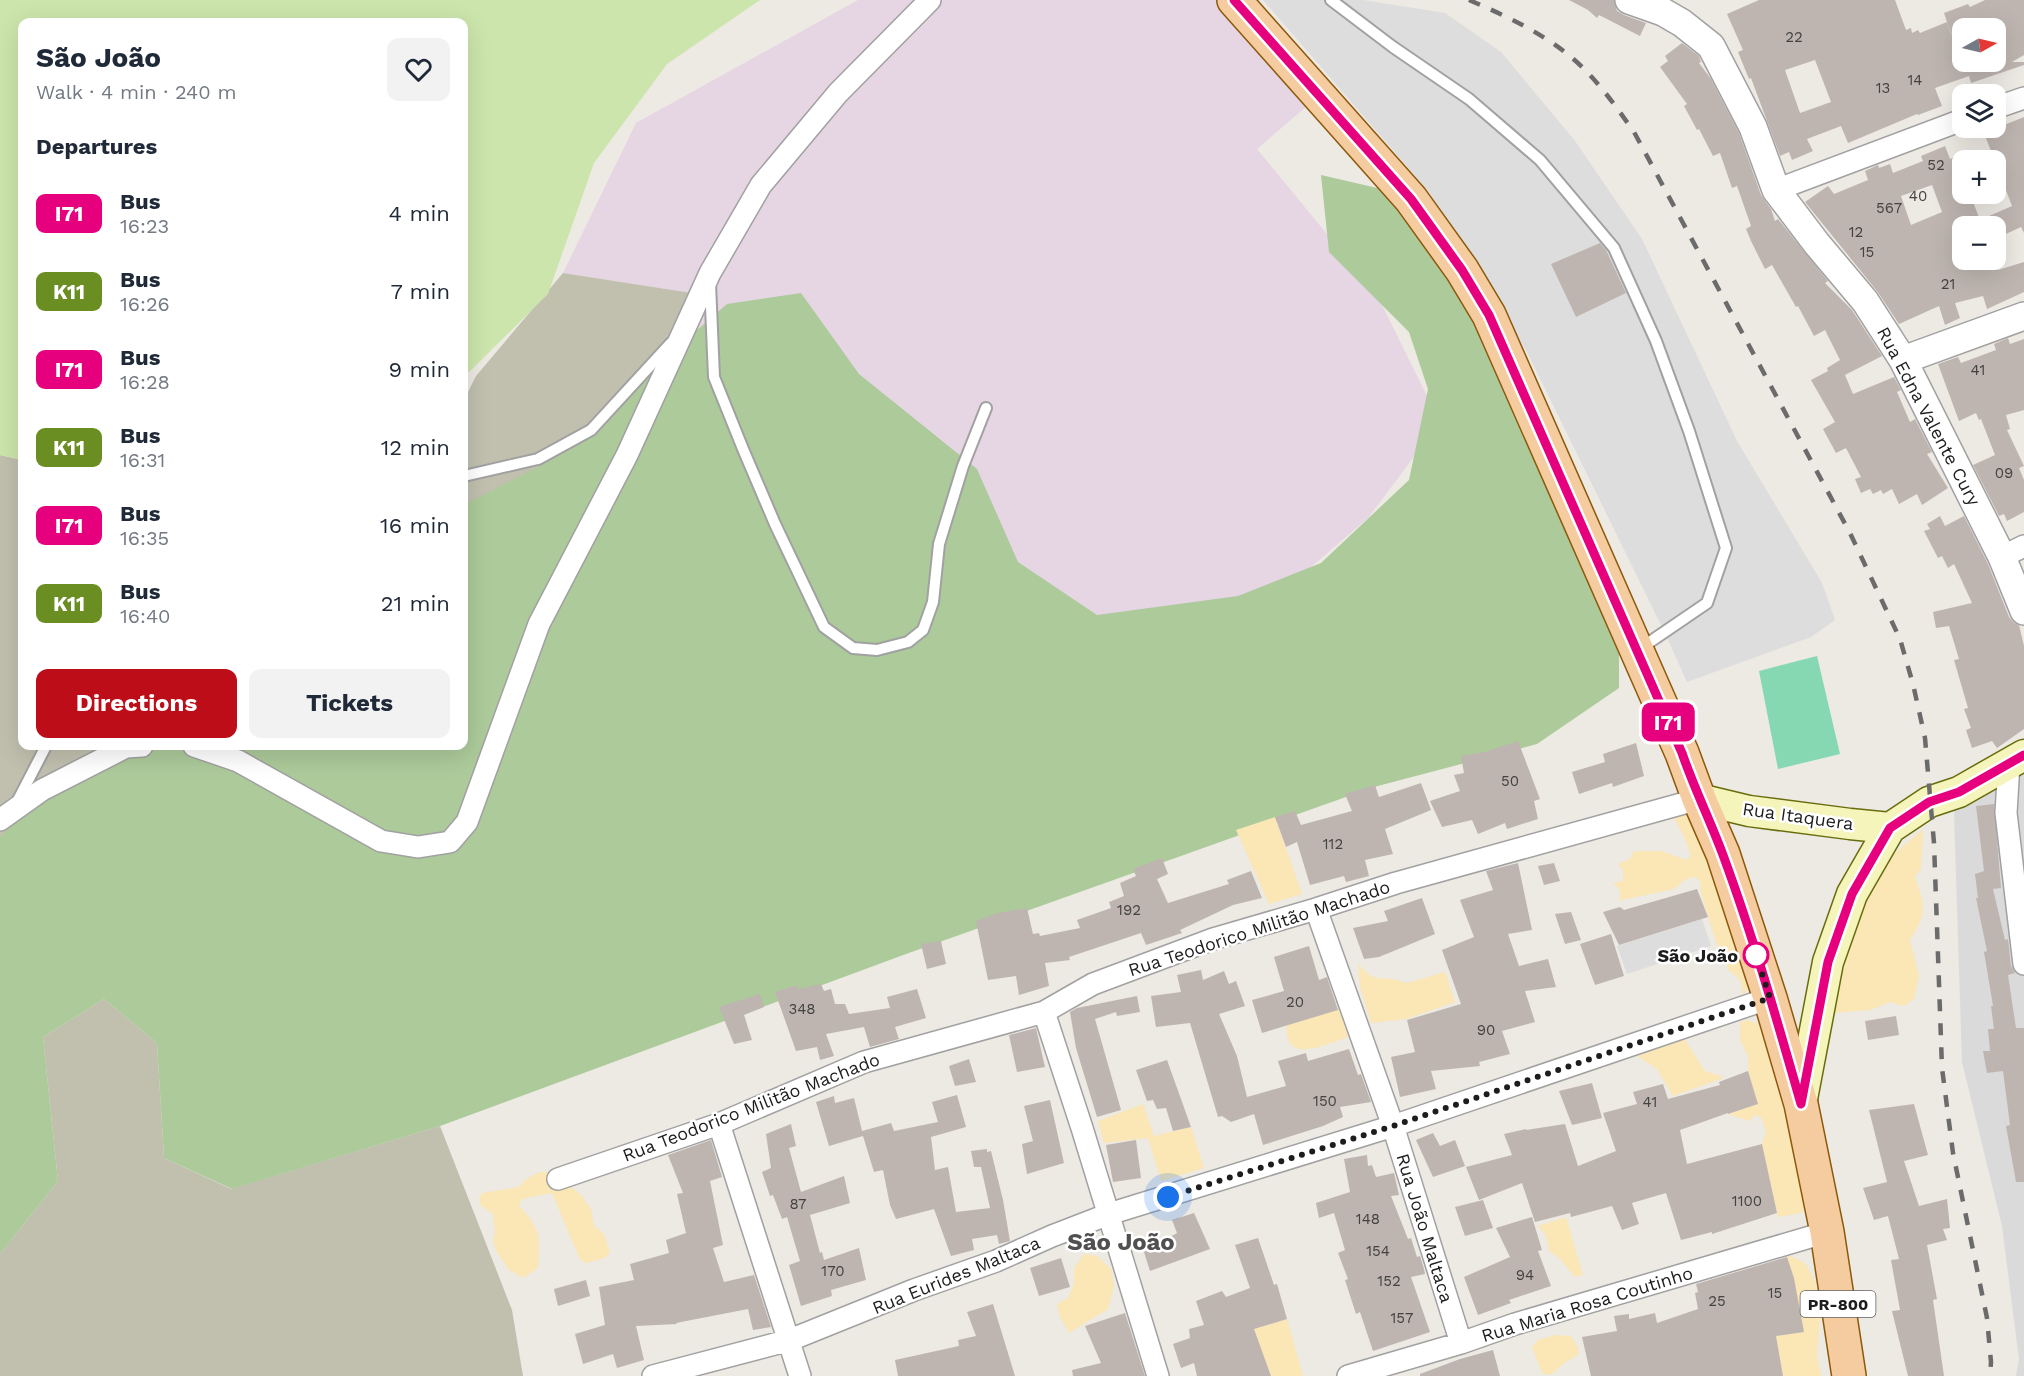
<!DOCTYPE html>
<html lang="en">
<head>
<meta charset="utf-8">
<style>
	body { margin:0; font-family:"Work Sans",sans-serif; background:#f2f2f3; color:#1f2937; height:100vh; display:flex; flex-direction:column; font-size:22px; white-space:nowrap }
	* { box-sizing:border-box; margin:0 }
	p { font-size:20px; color:#747a83 }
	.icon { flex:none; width:33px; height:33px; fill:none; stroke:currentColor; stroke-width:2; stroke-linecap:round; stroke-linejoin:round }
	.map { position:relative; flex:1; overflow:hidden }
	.drawer { position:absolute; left:18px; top:18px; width:450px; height:732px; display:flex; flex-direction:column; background:#fff; border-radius:12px; box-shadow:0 6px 24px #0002 }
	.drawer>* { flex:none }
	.badge { padding:0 12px; border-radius:9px; font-size:21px; line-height:39px }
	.needle { width:39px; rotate:82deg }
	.fabs { position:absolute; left:1952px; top:18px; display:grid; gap:12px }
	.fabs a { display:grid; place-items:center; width:54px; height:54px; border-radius:12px; background:#fff; box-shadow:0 6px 24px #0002; font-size:30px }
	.you { position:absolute; width:30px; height:30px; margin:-15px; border:4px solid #fff; border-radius:50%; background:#1a73e8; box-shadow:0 0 0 9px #1a73e833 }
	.map>.badge { position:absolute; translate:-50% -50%; box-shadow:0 0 0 3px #fff }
	h2 { padding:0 18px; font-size:22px; line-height:54px }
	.round { display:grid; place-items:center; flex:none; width:63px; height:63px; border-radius:12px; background:#f2f2f3 }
	.overview { display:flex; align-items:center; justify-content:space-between; height:102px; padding:0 18px }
	h1 { font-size:28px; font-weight:700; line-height:45px }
	.button { display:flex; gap:12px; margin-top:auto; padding:12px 18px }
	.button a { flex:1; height:69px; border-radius:12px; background:#bd0d18; color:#fff; font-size:24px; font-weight:700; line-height:69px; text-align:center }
	.button a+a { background:#f2f2f3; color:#1f2937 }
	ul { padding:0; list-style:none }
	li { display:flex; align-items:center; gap:18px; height:78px; padding:0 18px }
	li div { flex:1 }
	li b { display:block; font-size:22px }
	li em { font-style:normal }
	li .badge { min-width:66px; font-weight:700; text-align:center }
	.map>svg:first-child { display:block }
</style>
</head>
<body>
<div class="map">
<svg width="2024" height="1376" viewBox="0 0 2024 1376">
	<rect width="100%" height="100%" fill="#ede9e3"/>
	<path fill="#dbdada" d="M2024 744V1376H2016L2019 1359 2002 1226 1962 1062 1953 781Z"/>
	<path fill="#e6d6e4" d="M858 0H1215L1307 106 1257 149 1377 295 1440 422 1368 518 1267 605 1089 648 571 584 710 296 563 273 636 123Z"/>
	<path fill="#c1c0af" d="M563 273 711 296 467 822 0 838V455L22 460V746H464V400L476 376Z
		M104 999 157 1043 164 1158 231 1189 440 1126 512 1310 523 1376H0V1254L58 1181 43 1037Z"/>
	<path fill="#cce5ac" d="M0 0H760L667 64 594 163 548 294 464 377V22H22V460L0 455Z"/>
	<path fill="#acca9a" d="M1321 175 1403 194 1462 275 1619 624V688L1537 744 1374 787 906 954 440 1126 232 1189 164 1158 157 1043 104 999 43 1037 58 1181 0 1254V837L90 753 95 746H464V505L543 464 727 304 801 293 859 374 977 469 1018 562 1097 615 1238 596 1321 563 1409 480 1428 389 1409 332 1329 252Z"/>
	<path fill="#fae7b5" d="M1690 810 1755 979 1742 996C1744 983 1739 977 1728 970L1724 950 1717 945 1700 890 1701 888 1700 881 1696 877 1686 879 1674 889 1617 901 1620 898V890L1613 883 1623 881V870L1618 864 1630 859 1634 851H1661L1687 860 1691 855C1685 839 1680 825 1669 812Z
		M1275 817 1302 894 1269 904 1236 830Z
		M1923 829 1921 868 1915 877C1925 905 1927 914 1910 940L1919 976 1914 999 1904 1006 1890 1002 1870 1010 1833 1013 1835 978 1859 911 1894 854Z
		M1358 964 1368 974 1376 978 1393 979 1407 983 1445 972 1455 1002 1406 1019 1371 1023 1360 987Z
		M1340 1009 1348 1037C1327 1044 1283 1066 1287 1025Z
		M1746 1020 1763 1025 1775 1040 1807 1206 1801 1213 1778 1217 1762 1144 1766 1131 1761 1117 1756 1115 1749 1121 1728 1114 1758 1104 1748 1071V1056L1740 1040V1022Z
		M1684 1038 1705 1071 1721 1076 1723 1078 1673 1096 1657 1069 1637 1056Z
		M1143 1104 1154 1136 1191 1127 1204 1168 1161 1181 1148 1138 1104 1143 1098 1121Z
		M539 1172H550L560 1185 571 1187 580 1194 591 1209 594 1226 604 1234 610 1252 605 1258 586 1263 580 1260 552 1193 522 1199 519 1206C542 1230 540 1236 538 1268L523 1278 509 1270 496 1251 493 1241 495 1232 493 1214 481 1206 479 1199 482 1193 519 1187 525 1180Z
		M1566 1217 1583 1275 1575 1277 1559 1258 1549 1251 1546 1235 1538 1226Z
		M1084 1254 1097 1256 1111 1269 1114 1286 1108 1309 1069 1333 1060 1317 1057 1304 1068 1298 1074 1284V1268Z
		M1786 1254 1805 1263 1816 1283 1820 1319 1817 1356 1821 1376H1783L1776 1336 1803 1331 1794 1278Z
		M1287 1319 1303 1376H1271L1254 1329Z
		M1555 1335 1571 1336C1586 1358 1577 1353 1563 1364 1557 1369 1555 1373 1548 1375L1542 1373 1532 1347 1538 1340Z"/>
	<path fill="#86d8b3" d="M1817 656 1840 754 1778 769 1759 671Z"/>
	<path fill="#ddd" d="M1263 0H1363L1445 13 1501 52 1575 141 1642 239 1737 441 1822 583 1835 620 1811 637 1687 682 1664 631 1527 352 1430 193Z
		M1702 919 1711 946 1627 974 1617 946Z"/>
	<path fill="#beb5b0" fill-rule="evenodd" d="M1569 0H1614L1617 11 1624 15 1646 23 1640 36 1599 15 1597 18 1588 10Z
		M1759 0H1895L1906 30 1911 28 1912 33 1918 30 1920 33 1947 22 1962 63 1995 62V23L1986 27 1983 22 1951 34 1944 13 1968 4 1970 7 1985 0H2024V55L2012 62H2024V65L1971 83 1969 76 1935 88 1942 106 1918 115 1917 114 1848 143 1841 126 1807 139 1813 151 1792 160 1789 152 1780 156 1751 78 1749 79 1738 52 1743 50 1727 14ZM1815 60 1831 102 1800 113 1785 70Z
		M1682 43 1699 56 1701 62 1699 63 1711 79 1739 133 1761 195 1771 209 1775 221 1778 219 1828 281 1825 283 1852 310 1882 356 1845 375 1853 394 1894 377 1901 390 1897 392 1910 422 1915 419 1932 452 1927 454 1948 488 1922 505 1917 494 1899 504 1892 489 1883 494 1881 490 1873 494 1870 489 1861 493 1855 479 1861 477 1846 448 1836 453 1823 429 1835 422 1811 380 1828 371 1827 368 1840 360 1825 330 1814 336 1798 306 1796 307 1772 265 1765 269 1751 241 1746 229 1751 226 1737 186 1732 188 1720 153 1713 156 1699 129 1697 130 1684 106 1687 104 1660 67 1668 61 1665 56Z
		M2024 117V233L2021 227 1995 239V226H1962V260H1995L1998 270 2024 262V292L1987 309 1983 296 1955 303 1960 318 1945 325 1939 306 1899 324 1877 291 1805 202 1828 186 1834 194 1868 180 1865 171 1878 165 1879 168 1890 164 1893 173 1923 161 1921 156 1945 146 1950 159 1962 154V194H1970L1980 220 2012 206 1984 133ZM1932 185 1942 212 1911 225 1901 196Z
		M1600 243 1606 250 1626 293 1576 317 1551 264Z
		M2008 338 2010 344 2024 339V410L2006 415 2010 429 2007 430 2024 466 2019 468 2024 480V512L2007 521 2004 514 1999 516 1973 465 1995 455 1981 419 1979 420 1976 413 1959 421 1938 364 1958 357 1961 363 1996 350 1994 344Z
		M1940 516 1945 526 1964 516 1988 564 2009 617 2014 623 2019 625 2024 646V729L1997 748 1992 741 1972 748 1966 730 1971 728 1964 709 1968 708 1954 660 1959 659 1949 626 1936 628 1933 612 1972 603 1954 564 1948 568 1942 556 1938 558 1924 531 1930 529 1927 524Z
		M1518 741 1540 799 1534 801 1538 819 1507 829 1505 823 1478 834 1472 820 1442 827 1430 801 1460 791 1454 775 1464 773 1461 756 1485 752Z
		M1636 743 1644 776 1613 787 1612 783 1579 794 1572 772 1605 762 1603 754Z
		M1421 783 1431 810 1385 829 1393 854 1365 860 1369 876 1346 882 1344 876 1310 885 1297 842 1286 847 1275 817 1295 811 1301 825 1352 811 1345 794 1375 785 1379 797Z
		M1994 804 2001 888 1993 889 2005 940 2008 939 2011 966 2015 973 2008 975 2016 1028H2024V1182H2016L2006 1126 2010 1125 2003 1071 1987 1073 1983 1051H1990L1988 1029H1994L1991 1006H1993L1984 952 1987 951 1976 898H1978L1975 874 1984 871 1976 806Z
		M1162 858 1168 874 1157 879 1168 903 1229 884 1227 880 1251 871 1262 898 1233 905 1180 930 1182 933 1146 945 1141 933 1069 957 1070 960 1045 963 1049 986 1019 995 1016 976 988 980 976 921 998 913 1027 908 1033 934 1039 933 1040 936 1080 928 1077 920 1111 908 1109 902 1124 896 1120 883 1136 876 1133 869Z
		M1518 863 1532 930 1508 934 1519 966 1548 959 1556 987 1525 991 1535 1022 1502 1031 1510 1054 1479 1062 1480 1066 1431 1071 1436 1089 1400 1097 1391 1057 1415 1052 1407 1020 1461 1004 1442 950 1474 937 1460 900 1493 890 1486 871Z
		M1554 863 1560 881 1544 885 1538 866Z
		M1697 889 1708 917 1619 945 1603 912 1620 907 1624 910Z
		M1422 898 1435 934 1379 957 1364 959 1353 928 1388 921 1384 911Z
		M1571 912 1581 940 1565 944 1555 914Z
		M1611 934 1624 976 1595 985 1580 944Z
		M941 941 946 964 927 969 921 944Z
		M1309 946 1319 980 1327 977 1338 1010 1262 1033 1252 1000 1284 991 1274 957Z
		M1201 970 1203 980 1224 971 1229 984 1236 981 1245 1006 1219 1014 1237 1056 1247 1097 1286 1086 1278 1061 1306 1053 1308 1061 1349 1049 1358 1075 1361 1074 1371 1102 1340 1107 1343 1117 1323 1126 1263 1145 1254 1114 1231 1122 1222 1116 1218 1117 1190 1023 1156 1027 1151 996 1181 992 1177 975Z
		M821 984 824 991 831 989 835 1004H845L849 1014 890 1008 887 997 917 989 926 1018 895 1027 899 1039 870 1047 864 1027 826 1034 834 1056 820 1060 817 1047 796 1051 775 992 797 985 798 989Z
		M760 994 764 1007 744 1015 752 1040 734 1044 719 1007Z
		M1137 996 1140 1012 1117 1016 1116 1012 1095 1019 1121 1110 1097 1117 1076 1048 1070 1012 1077 1008Z
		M1896 1016 1899 1035 1868 1040 1865 1021Z
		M1036 1028 1045 1067 1017 1072 1009 1035Z
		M969 1059 976 1082 955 1086 949 1066Z
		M1167 1060 1191 1127 1173 1131 1166 1108 1157 1109 1153 1100 1147 1101 1136 1070Z
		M1748 1071 1758 1104 1728 1114V1113L1680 1130 1687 1164 1762 1144 1777 1213 1712 1234V1232L1681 1240 1666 1193 1632 1203 1639 1224 1622 1230 1612 1206 1571 1217 1570 1213 1535 1222 1522 1183 1479 1200 1466 1167 1512 1155 1504 1134 1526 1129V1130L1565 1124 1578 1166 1616 1151 1603 1113 1637 1104 1633 1092 1663 1084 1668 1099 1720 1085 1719 1082Z
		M1592 1083 1602 1118 1572 1125 1559 1091Z
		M957 1095 966 1127 931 1137 935 1170 948 1167 956 1212 990 1208 981 1167H974L971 1151 987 1149V1152L991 1151 1003 1200 1010 1241 999 1244 997 1235 972 1239 974 1250 951 1256 934 1209 896 1219 890 1205 883 1170 874 1172 863 1136 829 1146 816 1102 834 1096 835 1103 854 1098 862 1131 891 1123 894 1131 938 1122 932 1102Z
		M1050 1100 1064 1163 1027 1174 1022 1144 1033 1141 1024 1106Z
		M1914 1104 1928 1155 1904 1161 1919 1206 1947 1199 1950 1228 1943 1229 1947 1240 1927 1245 1937 1299 1933 1300 1944 1376H1908L1892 1311 1900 1310 1891 1260 1899 1259 1888 1216 1874 1220 1863 1188 1887 1182 1869 1110Z
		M791 1124 796 1146 789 1148 801 1192 844 1176 850 1203 810 1215 820 1253 822 1252 824 1260 859 1248 866 1280 831 1290 832 1296 801 1306 789 1265 800 1261 787 1217 782 1219 773 1195 770 1196 762 1172 771 1168 766 1134Z
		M1433 1133 1440 1146 1455 1140 1465 1166 1433 1177 1416 1140Z
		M711 1140 722 1177 710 1181 723 1245 713 1248 724 1282 754 1275 771 1327 753 1330 748 1309 676 1323 677 1324 636 1326 644 1360 617 1368 613 1354 583 1364 575 1334 605 1325 599 1287 634 1280 630 1264 669 1253 666 1240 686 1233 677 1194 683 1193 668 1155Z
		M1136 1140 1141 1178 1113 1182 1106 1145Z
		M1367 1155 1368 1166 1372 1165 1376 1177 1394 1173 1399 1195 1391 1196 1408 1239 1411 1238 1417 1257 1420 1256 1424 1269 1425 1274 1411 1277 1430 1332 1373 1351 1360 1312 1356 1314 1345 1280 1348 1279 1338 1253 1345 1250 1334 1213 1319 1218 1316 1203 1350 1192 1344 1159Z
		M1483 1200 1493 1228 1465 1236 1455 1207Z
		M1194 1213 1210 1249 1150 1271 1144 1252 1177 1233 1172 1220Z
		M1532 1217 1542 1250 1538 1251 1551 1286 1509 1300 1511 1303 1478 1315 1464 1277 1510 1257 1496 1228Z
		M1258 1238 1274 1285 1277 1284 1287 1319 1254 1329 1271 1376H1197L1194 1363 1181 1368 1173 1344 1190 1338 1189 1329 1204 1325 1196 1301 1222 1291 1226 1297 1250 1288 1235 1245Z
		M1787 1257 1794 1278 1804 1332 1776 1336 1783 1376H1591L1582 1337 1617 1331 1614 1316 1629 1314V1319L1655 1313 1657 1323 1698 1309 1695 1293 1698 1292 1696 1284Z
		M1061 1258 1070 1287 1039 1296 1030 1268Z
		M586 1280 590 1296 558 1306 554 1289Z
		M993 1304 1015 1376H898L895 1360 959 1346 958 1340 976 1336 967 1312Z
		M1125 1313 1145 1376H1073L1072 1370 1101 1363 1085 1326Z
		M1493 1350 1500 1376H1420V1374L1460 1359Z"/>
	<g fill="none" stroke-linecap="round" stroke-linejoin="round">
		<g stroke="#a1a1a1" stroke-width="14">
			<path id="service" d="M1331 0 1393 47 1469 99 1540 160 1614 248 1656 341 1689 431 1726 548 1707 603 1641 648
				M710 283 714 377 743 449 775 524 824 627 853 648 877 650 908 642 923 630 933 602 939 544 963 466 986 408
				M464 476 538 459 591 430 671 343
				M17 802 46 746"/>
		</g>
		<g stroke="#a1a1a1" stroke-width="24">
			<path id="minor" d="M1995 108 2024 98
				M1776 190 1962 120
				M2002 557 2024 546
				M194 746 238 761 381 841 418 847 450 842 467 822 539 624 627 455 710 273 761 185 838 93 930 0
				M2009 763 2006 813 2024 964
				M0 820 42 790 126 747 142 746
				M1316 909 1393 1126 1461 1343
				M1044 1012 1082 1128 1158 1376
				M719 1124 800 1376
				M558 1179 719 1124 864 1062 1044 1012 1093 984 1213 939 1316 909 1396 883 1699 799
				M653 1376 790 1340 914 1290 996 1261 1052 1236 1109 1214 1393 1126 1770 998
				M1348 1376 1461 1343 1515 1324 1827 1232"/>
		</g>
		<g stroke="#a1a1a1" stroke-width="30">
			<path id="tertiary" d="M1629 0 1663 12 1682 23 1711 46 1753 127 1776 190 1817 244 1865 301 1903 360 2002 557 2024 611
				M1903 360 2024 316"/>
		</g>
		<g stroke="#686c0c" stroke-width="33">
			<path id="secondary" d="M1699 799 1749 811 1850 824 1890 828 1929 802 1959 792 2024 755
				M1801 1104 1828 962 1852 894 1890 828"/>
		</g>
		<g stroke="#8c5809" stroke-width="36">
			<path id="primary" d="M1234 0 1411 199 1462 270 1489 315 1682 753 1699 799 1723 854 1770 998 1801 1104 1827 1232 1849 1376"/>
		</g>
		<use href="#service" stroke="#fff" stroke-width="10"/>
		<use href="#minor" stroke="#fff" stroke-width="21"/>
		<use href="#tertiary" stroke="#fff" stroke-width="27"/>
		<use href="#secondary" stroke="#f5f4ba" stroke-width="30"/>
		<use href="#primary" stroke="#f5cba0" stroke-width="33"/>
		<path stroke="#6b6b6b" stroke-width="4.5" stroke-dasharray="12 12" stroke-linecap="butt" d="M1469 0C1504 15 1541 32 1571 57 1596 78 1615 105 1634 132L1850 533 1900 639 1913 684 1925 738 1934 843 1942 1068 1953 1153 1987 1318 1991 1362 1990 1376"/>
	</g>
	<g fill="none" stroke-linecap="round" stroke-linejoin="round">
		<g stroke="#fff" stroke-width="14">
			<path id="line" d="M1234 0 1411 199 1462 270 1489 315 1682 753C1694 788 1710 820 1723 855 1753 936 1777 1020 1801 1104L1828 962 1852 894 1890 828 1929 802 1959 792 2024 755"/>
		</g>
		<use href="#line" stroke="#e6007e" stroke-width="9"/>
		<path stroke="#1d1d1d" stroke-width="6" stroke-dasharray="0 10.8" d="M1168 1197 1393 1126 1770 998 1756 955"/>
	</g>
	<circle fill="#fff" stroke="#e6007e" stroke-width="3" cx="1756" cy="955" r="12"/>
	<g text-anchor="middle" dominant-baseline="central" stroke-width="5" stroke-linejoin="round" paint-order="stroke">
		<g font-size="15" fill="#454342">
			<text x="1794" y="37">22</text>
			<text x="1915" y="80">14</text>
			<text x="1883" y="88">13</text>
			<text x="1936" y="165">52</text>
			<text x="1918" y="196">40</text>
			<text x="1889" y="208">567</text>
			<text x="1856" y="232">12</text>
			<text x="1867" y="252">15</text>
			<text x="1948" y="284">21</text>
			<text x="1978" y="370">41</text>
			<text x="2004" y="473">09</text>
			<text x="1510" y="781">50</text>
			<text x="1333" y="844">112</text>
			<text x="1129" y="910">192</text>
			<text x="1295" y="1002">20</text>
			<text x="802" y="1009">348</text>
			<text x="1486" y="1030">90</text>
			<text x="1325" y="1101">150</text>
			<text x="1650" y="1102">41</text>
			<text x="1747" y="1201">1100</text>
			<text x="798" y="1204">87</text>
			<text x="1368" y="1219">148</text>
			<text x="1378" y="1251">154</text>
			<text x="833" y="1271">170</text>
			<text x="1525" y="1275">94</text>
			<text x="1389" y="1281">152</text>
			<text x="1775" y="1293">15</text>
			<text x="1717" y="1301">25</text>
			<text x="1402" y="1318">157</text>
		</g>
		<rect fill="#fff" stroke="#616161" stroke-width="1.5" x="1800.5" y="1291" width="75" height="26" rx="4.5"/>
		<g font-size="16" font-weight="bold" fill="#1d1d1d">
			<text x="1838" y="1304">PR-800</text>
		</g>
		<g font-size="18" fill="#1d1d1d" stroke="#fff">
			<text transform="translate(1929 416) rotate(62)">Rua Edna Valente Cury</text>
			<text transform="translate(1798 816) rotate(8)">Rua Itaquera</text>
			<text transform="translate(1259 928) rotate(-18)">Rua Teodorico Militão Machado</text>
			<text transform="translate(751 1107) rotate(-21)">Rua Teodorico Militão Machado</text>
			<text transform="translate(1425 1228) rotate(73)">Rua João Maltaca</text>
			<text transform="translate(956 1275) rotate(-22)">Rua Eurides Maltaca</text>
			<text transform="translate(1587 1304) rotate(-17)">Rua Maria Rosa Coutinho</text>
		</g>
		<g font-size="18" font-weight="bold" fill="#1d1d1d" stroke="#fff" text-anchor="end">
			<text x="1738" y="955">São João</text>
		</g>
		<g font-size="24" font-weight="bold" fill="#505050" stroke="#fff">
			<text x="1121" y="1242">São João</text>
		</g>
	</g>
</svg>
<div class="fabs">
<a><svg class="needle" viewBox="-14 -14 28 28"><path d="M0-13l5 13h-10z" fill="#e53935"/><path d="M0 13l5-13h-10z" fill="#747a83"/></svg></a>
<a><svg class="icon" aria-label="layers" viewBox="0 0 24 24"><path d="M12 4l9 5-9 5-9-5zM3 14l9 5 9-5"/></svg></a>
<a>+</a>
<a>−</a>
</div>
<div class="you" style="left:1168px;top:1197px"></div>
<b class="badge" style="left:1668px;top:722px;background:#e6007e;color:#fff">I71</b>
<section class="drawer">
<div class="overview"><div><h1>São João</h1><p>Walk · 4 min · 240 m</p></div><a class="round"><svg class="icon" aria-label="heart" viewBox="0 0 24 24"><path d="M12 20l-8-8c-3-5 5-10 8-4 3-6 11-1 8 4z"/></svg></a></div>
<h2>Departures</h2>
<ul>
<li><span class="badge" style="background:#e6007e;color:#fff">I71</span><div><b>Bus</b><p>16:23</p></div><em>4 min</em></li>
<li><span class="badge" style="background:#6b8e23;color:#fff">K11</span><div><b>Bus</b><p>16:26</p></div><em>7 min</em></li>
<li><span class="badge" style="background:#e6007e;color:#fff">I71</span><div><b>Bus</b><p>16:28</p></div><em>9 min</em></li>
<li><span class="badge" style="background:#6b8e23;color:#fff">K11</span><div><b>Bus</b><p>16:31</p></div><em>12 min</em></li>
<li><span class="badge" style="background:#e6007e;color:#fff">I71</span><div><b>Bus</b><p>16:35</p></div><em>16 min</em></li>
<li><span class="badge" style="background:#6b8e23;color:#fff">K11</span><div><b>Bus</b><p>16:40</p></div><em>21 min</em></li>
</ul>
<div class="button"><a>Directions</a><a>Tickets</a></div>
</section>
</div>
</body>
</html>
